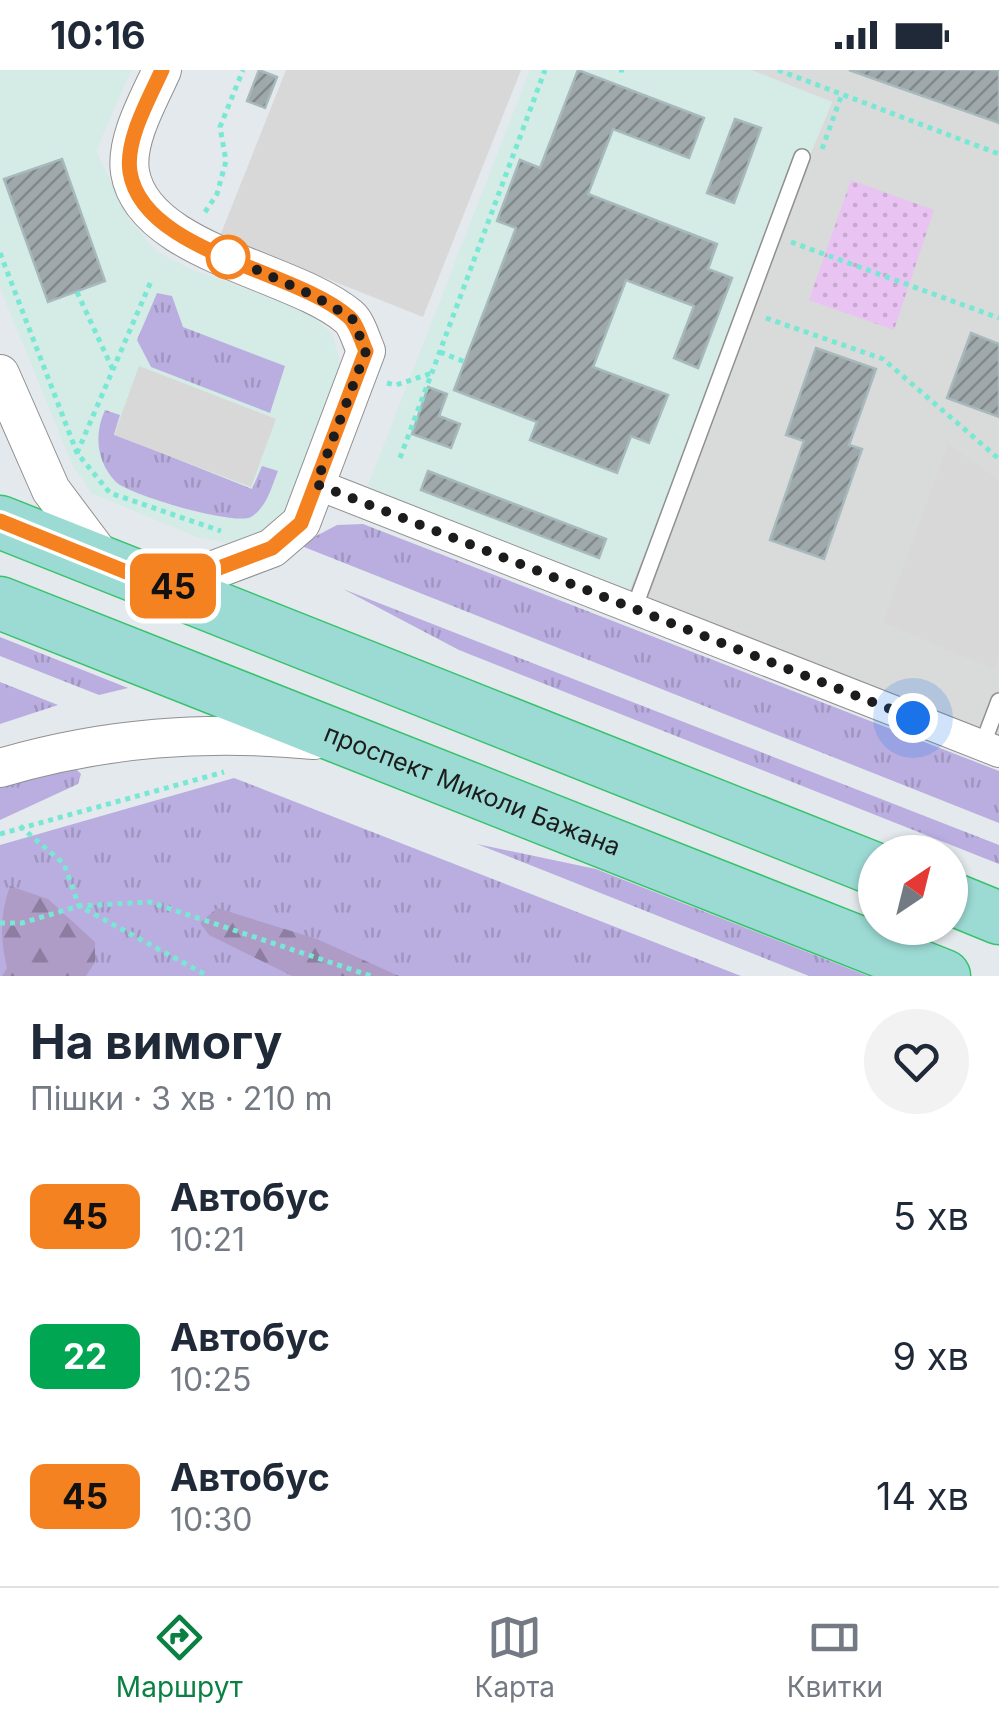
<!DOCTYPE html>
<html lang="uk">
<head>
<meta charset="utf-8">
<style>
	body { margin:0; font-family:Inter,sans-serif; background:#f2f2f3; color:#1f2937; height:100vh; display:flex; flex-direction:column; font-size:38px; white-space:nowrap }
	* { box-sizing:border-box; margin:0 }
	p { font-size:32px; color:#747a83 }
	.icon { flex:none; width:55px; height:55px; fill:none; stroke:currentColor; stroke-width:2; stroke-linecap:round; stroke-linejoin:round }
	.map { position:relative; height:906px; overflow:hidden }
	.panel { display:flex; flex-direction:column; background:#fff; flex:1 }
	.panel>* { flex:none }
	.badge { padding:0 20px; border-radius:15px; font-size:35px; line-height:65px }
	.needle { width:65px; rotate:35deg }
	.controls { position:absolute; left:858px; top:765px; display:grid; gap:20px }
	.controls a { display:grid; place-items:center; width:110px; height:110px; border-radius:50%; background:#fff; box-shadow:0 2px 8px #0004; font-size:50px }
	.you { position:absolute; width:50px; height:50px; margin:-25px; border:8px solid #fff; border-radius:50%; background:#1a73e8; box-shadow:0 0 0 15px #1a73e833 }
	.map>.badge { position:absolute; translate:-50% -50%; box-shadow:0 0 0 5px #fff }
	.round { display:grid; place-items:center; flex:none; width:105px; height:105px; border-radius:52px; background:#f2f2f3 }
	.head { display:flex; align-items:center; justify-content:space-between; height:170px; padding:0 30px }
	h1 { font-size:48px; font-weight:700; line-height:75px }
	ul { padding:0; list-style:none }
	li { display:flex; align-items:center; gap:30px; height:140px; padding:0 30px }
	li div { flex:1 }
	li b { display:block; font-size:38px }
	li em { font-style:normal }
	li .badge { min-width:110px; font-weight:700; text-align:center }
	.status { display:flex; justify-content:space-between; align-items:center; height:70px; padding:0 50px; background:#fff; direction:ltr }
	.status svg { height:28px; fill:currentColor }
	.menu { display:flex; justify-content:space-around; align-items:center; height:140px; border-top:2px solid #e0e1e3; background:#fff; font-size:28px; color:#747a83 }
	.menu a { display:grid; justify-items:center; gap:5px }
	.menu .on { color:#0b8043 }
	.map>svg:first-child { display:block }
</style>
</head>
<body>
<div class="status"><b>10:16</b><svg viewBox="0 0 49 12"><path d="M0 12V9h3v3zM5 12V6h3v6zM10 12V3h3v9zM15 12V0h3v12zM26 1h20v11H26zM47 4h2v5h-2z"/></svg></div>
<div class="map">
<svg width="999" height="906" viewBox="0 0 999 906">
	<defs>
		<pattern id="grass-tufts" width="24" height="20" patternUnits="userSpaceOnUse" patternTransform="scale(2.5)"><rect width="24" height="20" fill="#baaee1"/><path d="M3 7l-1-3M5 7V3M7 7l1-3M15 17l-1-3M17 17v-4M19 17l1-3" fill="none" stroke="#9f95c0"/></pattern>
		<pattern id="forest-firs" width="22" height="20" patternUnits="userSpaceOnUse" patternTransform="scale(2.5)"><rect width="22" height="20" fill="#ae9cc7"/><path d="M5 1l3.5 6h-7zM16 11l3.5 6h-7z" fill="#8d7ea1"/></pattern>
		<pattern id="park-dots" width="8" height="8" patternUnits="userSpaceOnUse" patternTransform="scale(2.5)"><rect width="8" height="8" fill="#e9c4f2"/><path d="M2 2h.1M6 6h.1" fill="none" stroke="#c7a8cf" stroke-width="1.8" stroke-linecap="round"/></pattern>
		<pattern id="building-hatch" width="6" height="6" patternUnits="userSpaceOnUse" patternTransform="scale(2.5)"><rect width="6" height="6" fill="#9fa8aa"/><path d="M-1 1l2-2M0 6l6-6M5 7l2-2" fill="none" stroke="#81888a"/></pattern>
	</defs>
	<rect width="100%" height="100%" fill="#e3e9ec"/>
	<path fill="#d9dada" d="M751 0H999V682L635 536 630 519 832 32Z"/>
	<path fill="#d4ebe6" d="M0 0H131L96 81 130 151 156 181 190 199 303 238 333 265 345 315 305 425 266 461 233 474 197 467 91 423 72 394 0 218Z
		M530 0H751L832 32 630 519 367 418Z"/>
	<path fill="url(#grass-tufts)" d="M157 223 172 226 183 257 285 296 270 343 151 297 137 270Z
		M105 340 120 345 114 364 252 419 262 396 278 401C271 418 267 437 251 447 234 456 130 425 116 412 96 391 94 364 105 340Z
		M363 454 999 701V753L299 475 337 455Z
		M343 519 999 775V794L459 580Z
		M0 567 128 618 99 625 0 586Z
		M0 612 58 635 0 654Z
		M74 697 81 704 78 714 0 750V718Z
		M234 708 741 906H0V775Z
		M477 774 596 799 868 906H809Z"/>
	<path fill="url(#forest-firs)" d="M10 816 48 829 95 872V892L86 906H2L7 898C0 868 0 844 10 816Z
		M217 838 317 869 399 906H292L209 865 200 853Z"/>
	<path fill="url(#park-dots)" d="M851 110 934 140 894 260 809 230Z"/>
	<path fill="#d8d8d8" d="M286 0H521L423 247 220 166Z
		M139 296 276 349 251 417 114 365Z
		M948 374 999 410V584L993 599 883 552Z"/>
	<path fill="url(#building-hatch)" stroke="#a7b9bc" stroke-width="2.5" d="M259 0 277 7 265 38 247 31Z
		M578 0 704 48 689 88 613 59 588 124 717 174 708 199 732 208 698 298 674 288 694 236 626 210 593 297 668 325 649 373 631 366 617 403 530 370 537 352 454 320 516 158 497 151 520 90 540 98Z
		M849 0H999V53Z
		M735 49 761 58 734 133 707 123Z
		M62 89 105 211 48 232 4 109Z
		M971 263 999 274V347L947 328Z
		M816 278 876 299 849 375 862 379 824 489 770 470 804 371 786 365Z
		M428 317 447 324 439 346 460 354 451 378 412 364Z
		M428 401 606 469 599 488 421 420Z"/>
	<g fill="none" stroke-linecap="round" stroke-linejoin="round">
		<g stroke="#909090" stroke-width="18">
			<path id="service" d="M635 536 802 87
				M982 676 999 631"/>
		</g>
		<g stroke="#909090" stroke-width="32">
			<path id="minor" d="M316 414 999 682"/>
		</g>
		<g stroke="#909090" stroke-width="40">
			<path id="tertiary" d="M162 0C149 29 125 70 130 102 143 183 294 200 349 247 357 254 361 270 366 281L301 453 272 478 166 518
				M0 304 51 420 105 492
				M0 698C105 667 206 660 314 670"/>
		</g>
		<g stroke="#38c26b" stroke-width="55">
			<g id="trunk">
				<path d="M0 452 875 799"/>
				<path id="s1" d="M0 533 944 906"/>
				<path d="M950 828 999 848"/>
			</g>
		</g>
		<path stroke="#78e8d4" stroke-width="5" stroke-dasharray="5 5" stroke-linecap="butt" d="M619 0H627
			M778 0 999 84
			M822 79 842 24
			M205 142 217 124 226 91 220 57 243 0
			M791 172 999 248
			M0 183 77 383 110 423 221 461
			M77 222 113 300
			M766 248 883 289 999 389
			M440 282 465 292
			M387 313 396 315 432 303
			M77 383 152 209
			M400 388 545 0
			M20 756 64 794 79 836 208 906
			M0 764 224 702
			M0 853H22L79 836 150 832 371 906"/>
		<use href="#service" stroke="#fff" stroke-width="15"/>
		<use href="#minor" stroke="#fff" stroke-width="30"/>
		<use href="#tertiary" stroke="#fff" stroke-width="38"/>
		<use href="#trunk" stroke="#9cdbd4" stroke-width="52"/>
	</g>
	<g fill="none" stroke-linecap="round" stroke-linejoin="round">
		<g stroke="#fff" stroke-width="22">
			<path id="line" d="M0 451 166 518 272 478 301 453 366 281C361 270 357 254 349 247 294 199 143 183 130 102 125 70 149 29 162 0"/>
		</g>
		<use href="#line" stroke="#f58220" stroke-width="15"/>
		<path stroke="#1c1c1c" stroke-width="10" stroke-dasharray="0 18" d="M228 187 218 182 314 226 352 248 366 281 316 414 913 648"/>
	</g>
	<circle fill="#fff" stroke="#f58220" stroke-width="5" cx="228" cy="187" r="20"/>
	<g text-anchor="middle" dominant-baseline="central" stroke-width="8" stroke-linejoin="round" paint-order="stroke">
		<g font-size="25" fill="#1c1c1c" stroke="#fff">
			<text stroke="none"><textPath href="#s1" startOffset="508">проспект Миколи Бажана</textPath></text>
		</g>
	</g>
</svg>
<div class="controls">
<a><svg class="needle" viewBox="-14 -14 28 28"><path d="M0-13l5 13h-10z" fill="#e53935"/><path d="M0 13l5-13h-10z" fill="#747a83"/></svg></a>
</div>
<div class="you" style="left:913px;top:648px"></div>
<b class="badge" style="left:173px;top:516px;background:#f58220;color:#111">45</b>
</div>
<section class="panel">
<div class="head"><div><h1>На вимогу</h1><p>Пішки · 3 хв · 210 m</p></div><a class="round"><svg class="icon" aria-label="heart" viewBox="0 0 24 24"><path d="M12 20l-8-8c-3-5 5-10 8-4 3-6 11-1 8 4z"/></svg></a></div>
<ul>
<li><span class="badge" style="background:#f58220;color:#111">45</span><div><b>Автобус</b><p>10:21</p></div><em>5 хв</em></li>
<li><span class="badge" style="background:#00a651;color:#fff">22</span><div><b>Автобус</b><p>10:25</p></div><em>9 хв</em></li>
<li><span class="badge" style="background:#f58220;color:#111">45</span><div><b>Автобус</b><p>10:30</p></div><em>14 хв</em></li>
</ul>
</section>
<nav class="menu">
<a class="on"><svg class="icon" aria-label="directions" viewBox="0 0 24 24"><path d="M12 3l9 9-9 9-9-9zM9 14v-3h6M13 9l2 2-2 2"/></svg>Маршрут</a>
<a><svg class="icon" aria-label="map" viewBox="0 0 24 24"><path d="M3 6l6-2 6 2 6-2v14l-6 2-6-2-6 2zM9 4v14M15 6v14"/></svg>Карта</a>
<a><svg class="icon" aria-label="tickets" viewBox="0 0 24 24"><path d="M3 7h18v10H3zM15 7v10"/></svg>Квитки</a>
</nav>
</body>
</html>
